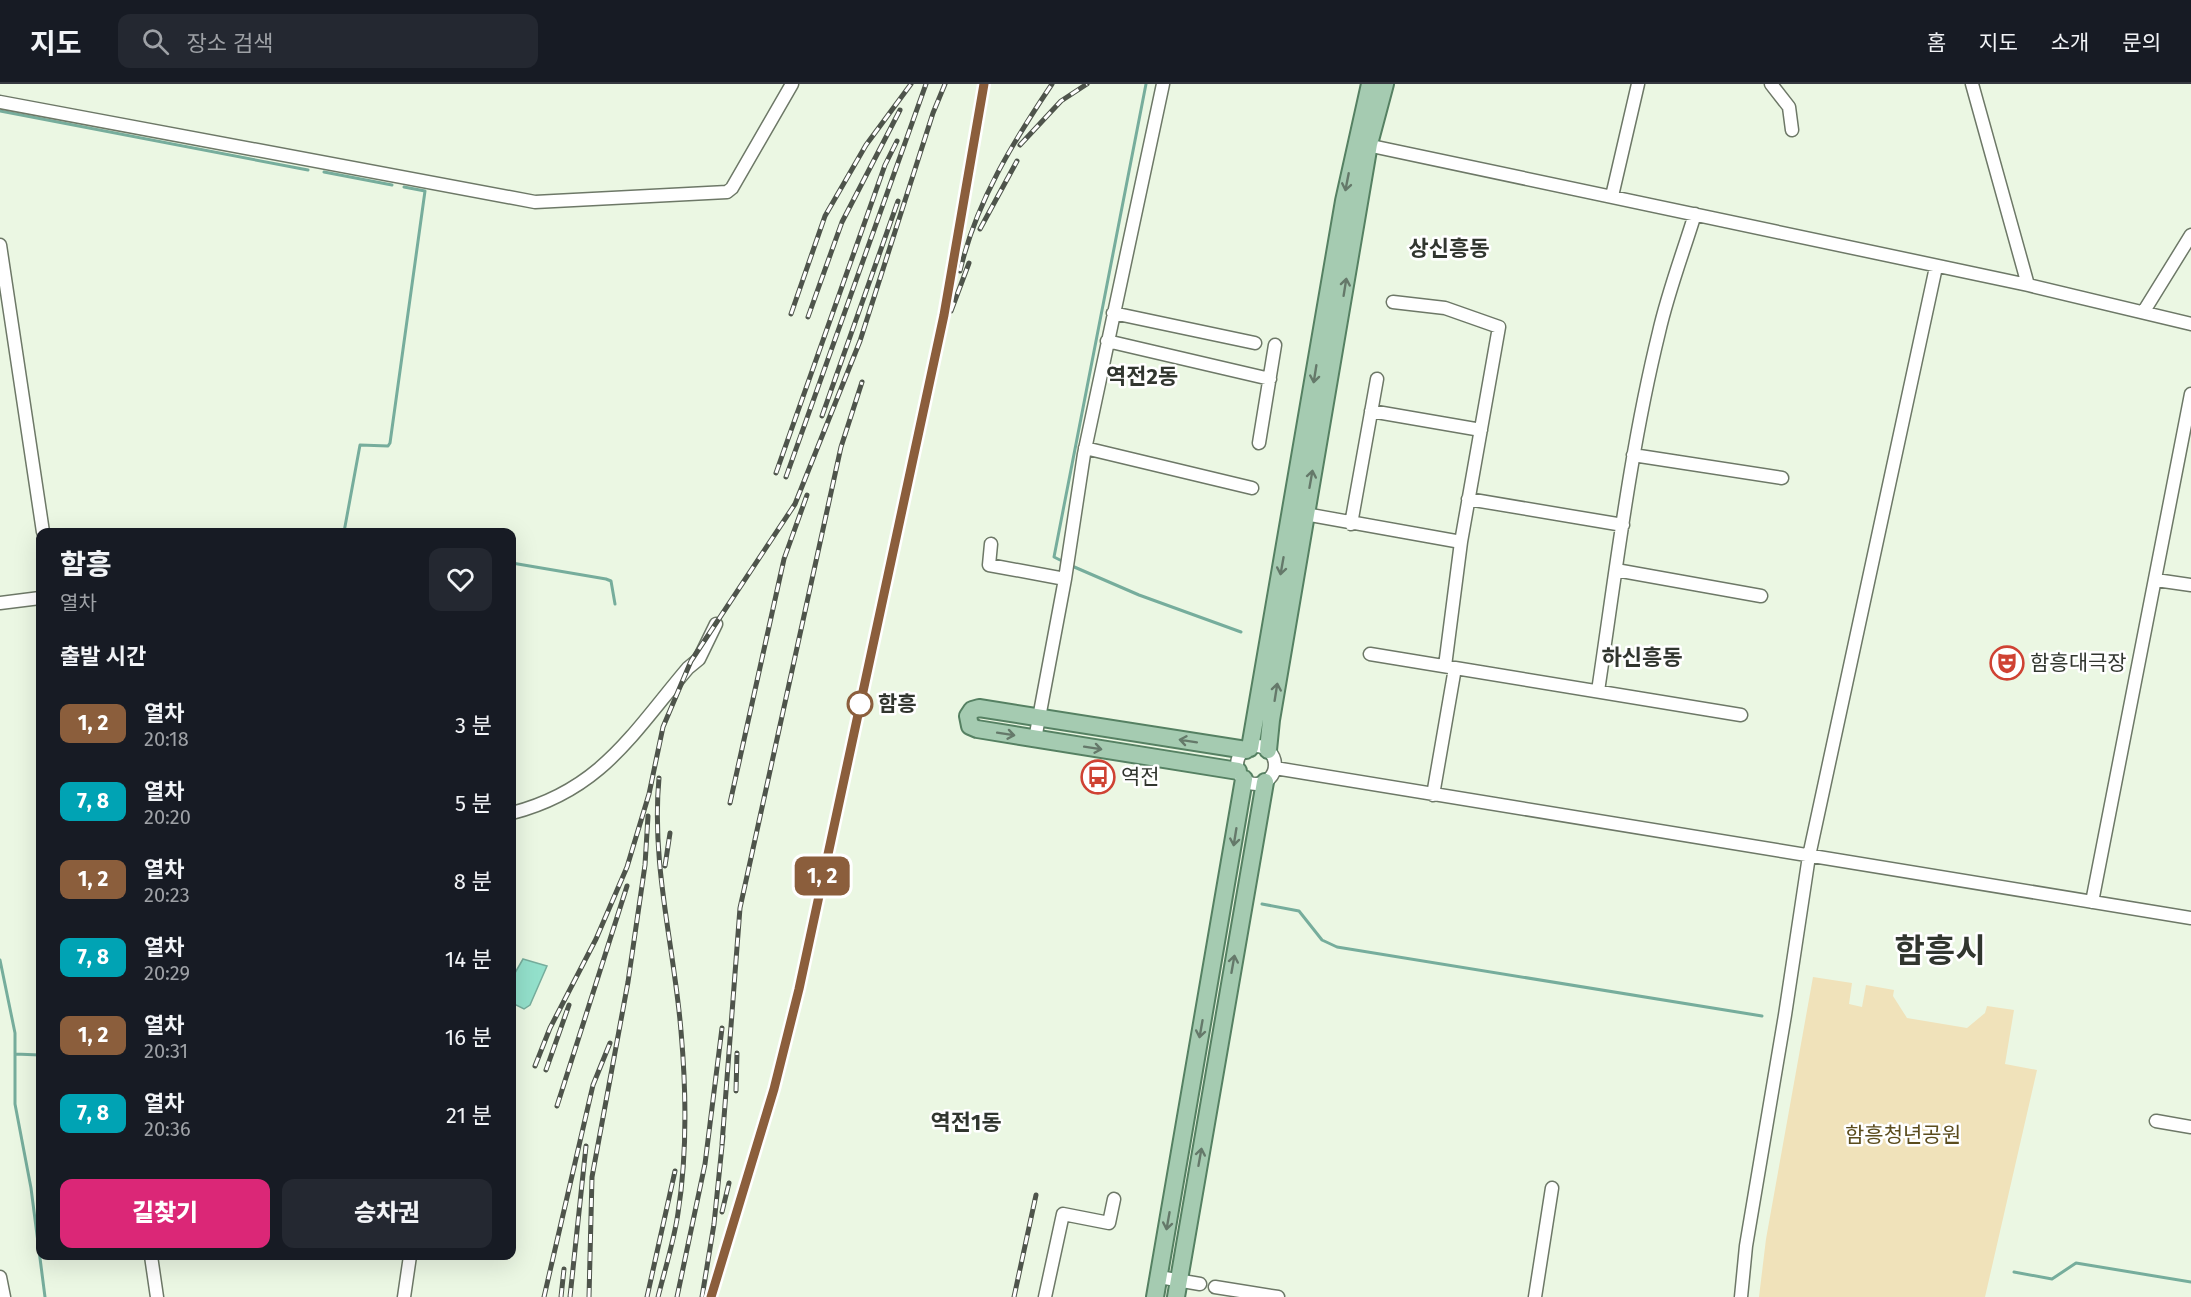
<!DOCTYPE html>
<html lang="ko">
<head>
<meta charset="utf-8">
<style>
	body { margin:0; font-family:"Fira Sans","Noto Sans KR",sans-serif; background:#242831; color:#f1f3f6; height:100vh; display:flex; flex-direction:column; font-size:22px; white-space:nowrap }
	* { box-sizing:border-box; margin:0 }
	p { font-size:20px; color:#9ea1a6 }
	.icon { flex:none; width:33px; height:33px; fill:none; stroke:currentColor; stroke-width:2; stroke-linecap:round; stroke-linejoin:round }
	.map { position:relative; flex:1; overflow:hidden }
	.panel { position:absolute; left:36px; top:444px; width:480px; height:732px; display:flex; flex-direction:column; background:#171b24; border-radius:12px; box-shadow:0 6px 24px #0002 }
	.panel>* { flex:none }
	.badge { padding:0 12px; border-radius:9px; font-size:21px; line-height:39px }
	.map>.badge { position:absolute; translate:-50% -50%; box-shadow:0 0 0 3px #fff }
	h2 { padding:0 24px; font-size:22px; line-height:54px }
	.round { display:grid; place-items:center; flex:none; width:63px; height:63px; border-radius:12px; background:#242831 }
	.head { display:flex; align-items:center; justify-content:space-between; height:102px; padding:0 24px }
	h1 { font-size:28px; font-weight:800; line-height:45px }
	.cta { display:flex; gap:12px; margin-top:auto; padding:12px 24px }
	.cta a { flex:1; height:69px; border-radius:12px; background:#db2777; color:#fff; font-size:24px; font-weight:800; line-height:69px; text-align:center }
	.cta a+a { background:#242831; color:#f1f3f6 }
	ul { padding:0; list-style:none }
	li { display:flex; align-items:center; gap:18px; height:78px; padding:0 24px }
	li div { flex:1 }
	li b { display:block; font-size:22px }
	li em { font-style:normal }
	li .badge { min-width:66px; font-weight:700; text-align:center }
	header { display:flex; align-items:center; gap:36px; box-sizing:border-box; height:84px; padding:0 30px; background:#171b24; border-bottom:2px solid #363941 }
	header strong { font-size:28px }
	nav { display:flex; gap:33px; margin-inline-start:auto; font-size:21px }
	.search { width:420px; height:54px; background:#242831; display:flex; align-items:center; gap:15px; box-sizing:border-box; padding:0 21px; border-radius:12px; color:#9ea1a6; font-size:22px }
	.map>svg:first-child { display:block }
</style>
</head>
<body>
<header>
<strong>지도</strong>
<div class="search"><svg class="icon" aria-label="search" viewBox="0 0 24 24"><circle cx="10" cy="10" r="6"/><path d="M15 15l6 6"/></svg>장소 검색</div>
<nav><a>홈</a><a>지도</a><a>소개</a><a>문의</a></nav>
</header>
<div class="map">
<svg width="2191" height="1213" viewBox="0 0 2191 1213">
	<rect width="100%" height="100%" fill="#ebf7e3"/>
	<path fill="#f0e2ba" d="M1813 893 1852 899 1849 920 1862 923 1866 901 1894 906 1893 912 1907 934 1967 944 1985 929 1987 922 2014 926 2005 980 2037 986 1985 1213H1759L1766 1155Z"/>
	<path fill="#93e0cb" stroke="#76ad9c" stroke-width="1.5" d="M523 875 547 882 530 921 524 925 512 919V894Z"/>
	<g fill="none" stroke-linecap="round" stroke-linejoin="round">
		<path stroke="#76ad9c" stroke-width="3" d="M0 27 308 86
			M324 88 392 101
			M344 448 360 361 388 362 390 359 425 107 404 103
			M1062 477 1054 473 1146 0
			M512 479 606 495 611 497 615 520
			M1072 482 1139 511 1241 548
			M1262 820 1299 827 1322 856 1337 863 1762 932
			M0 876 15 949V1020L31 1104 45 1213
			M15 970 40 971
			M2014 1188 2052 1195 2076 1179 2191 1198"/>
		<g stroke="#6d7867" stroke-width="15">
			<path id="minor" d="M1771 0 1789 23 1792 46
				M1972 0 2028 201
				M0 18 535 118 727 108 732 104 792 0
				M1362 60 2028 201 2191 240
				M1612 112 1638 0
				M0 161 43 448
				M1393 218 1445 224 1499 243 1461 458 1445 582
				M2144 227 2191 151
				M1113 229 1255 259
				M1107 257 1270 295
				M1371 327 1481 346
				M1259 359 1275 261
				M1085 364 1252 404
				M1633 371 1782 394
				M1468 415 1623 441
				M1305 430 1461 458
				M1351 440 1377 295
				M991 460 989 481 1065 495
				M1616 486 1761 512
				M2156 496 2191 501
				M0 519 40 514
				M1370 570 1741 631
				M1598 607C1616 487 1630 366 1659 248 1668 208 1683 169 1695 130
				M1035 655 1065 495 1084 370 1163 0
				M1237 681a19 19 0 1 1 38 0a19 19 0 1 1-38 0Z
				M1275 684 2191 834
				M1433 711 1455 584
				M512 729C601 706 632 650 688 584L699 575 716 540
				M2092 818 2191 310
				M2156 1037 2191 1043
				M151 1172 157 1213
				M0 1193 4 1213
				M1159 1193 1200 1200
				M1215 1203 1278 1213
				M404 1213 410 1172
				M1045 1213 1063 1130 1109 1139 1114 1115
				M1535 1213 1552 1104
				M1741 1213 1746 1162 1785 931 1809 772 1936 183"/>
		</g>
		<g stroke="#558062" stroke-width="20">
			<path id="major" d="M1250 664 1344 117 1370 0
				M1268 666 1271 636 1369 60 1385 0
				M1238 687 977 645 970 642 968 632 972 626 979 624 1246 666
				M1155 1213 1244 695
				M1176 1213 1265 698"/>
		</g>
		<use href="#minor" stroke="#fff" stroke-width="12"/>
		<use href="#major" stroke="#a5cbb1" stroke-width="16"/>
		<g stroke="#4e544b" stroke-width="5">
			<path id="rail" d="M1020 61 1061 17 1087 0
				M980 145 1017 77
				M960 187C976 118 1013 58 1052 0
				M951 227 969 179
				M791 230 825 132 866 61 911 0
				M808 233 842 138 900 26
				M822 332 898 117
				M776 389 885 81 897 57
				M786 393 926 0
				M730 719 784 475 807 411
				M665 782 670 749
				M535 982 550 944 596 855 627 783 649 710 663 643 691 577 795 420 860 257 933 29 945 0
				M546 986 569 921
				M736 1007 737 969
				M557 1022 627 802
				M722 1060 740 824 841 363 862 298
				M722 1128 729 1099
				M544 1213 593 1001 610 959
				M561 1213 564 1185
				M570 1213 586 1062
				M589 1213 592 1093 628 898 645 781 648 732
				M647 1213 675 1087
				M658 1213C665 1185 674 1157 678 1129 687 1072 686 1004 681 947 674 862 651 780 659 694
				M677 1213 705 1080 722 944
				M702 1213 714 1140 723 1052
				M711 1213 774 1005 799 905 944 231 984 0
				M1014 1213 1036 1111"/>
		</g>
		<use href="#rail" stroke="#fff" stroke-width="3" stroke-dasharray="9" stroke-linecap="butt"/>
	</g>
	<defs><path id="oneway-shaft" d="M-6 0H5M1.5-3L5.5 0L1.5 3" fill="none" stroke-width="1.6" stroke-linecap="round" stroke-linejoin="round" transform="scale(1.5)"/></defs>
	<g stroke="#65796a">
		<use href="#oneway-shaft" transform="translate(1347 98) rotate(101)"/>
		<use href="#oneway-shaft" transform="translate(1345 203) rotate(-81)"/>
		<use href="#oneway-shaft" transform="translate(1315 290) rotate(99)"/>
		<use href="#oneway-shaft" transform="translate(1311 395) rotate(-80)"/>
		<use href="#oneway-shaft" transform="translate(1282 482) rotate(100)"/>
		<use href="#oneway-shaft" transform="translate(1276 608) rotate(-81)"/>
		<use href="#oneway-shaft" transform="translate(1006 650) rotate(9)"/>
		<use href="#oneway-shaft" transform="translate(1188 657) rotate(-171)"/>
		<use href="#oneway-shaft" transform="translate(1093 664) rotate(9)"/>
		<use href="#oneway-shaft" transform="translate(1235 753) rotate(99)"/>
		<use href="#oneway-shaft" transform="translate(1233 880) rotate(-80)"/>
		<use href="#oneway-shaft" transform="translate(1201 945) rotate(100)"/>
		<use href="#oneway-shaft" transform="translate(1200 1073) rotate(-80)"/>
		<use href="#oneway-shaft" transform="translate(1168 1137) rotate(100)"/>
	</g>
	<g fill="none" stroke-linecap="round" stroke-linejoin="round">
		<g stroke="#fff" stroke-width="14">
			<path id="line" d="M711 1213 774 1005 799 905 944 231 984 0"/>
		</g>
		<use href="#line" stroke="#8b5e3c" stroke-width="9"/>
	</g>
	<defs>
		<g id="theatre-ring" transform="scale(1.725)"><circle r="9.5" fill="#fff" stroke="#cf4233" stroke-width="1.5"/><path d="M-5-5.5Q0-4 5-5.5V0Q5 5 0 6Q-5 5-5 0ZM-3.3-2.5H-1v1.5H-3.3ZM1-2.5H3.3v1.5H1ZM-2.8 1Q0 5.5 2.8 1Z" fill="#cf4233"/></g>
		<g id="bus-ring" transform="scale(1.725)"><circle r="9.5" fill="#fff" stroke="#cf4233" stroke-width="1.5"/><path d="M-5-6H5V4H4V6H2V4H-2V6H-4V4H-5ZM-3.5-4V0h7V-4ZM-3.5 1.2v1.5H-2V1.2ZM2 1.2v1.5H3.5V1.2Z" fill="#cf4233"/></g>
	</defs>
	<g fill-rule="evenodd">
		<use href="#theatre-ring" x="2007" y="579"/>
		<use href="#bus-ring" x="1098" y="693"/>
	</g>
	<circle fill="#fff" stroke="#8b5e3c" stroke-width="3" cx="860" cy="620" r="12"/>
	<g text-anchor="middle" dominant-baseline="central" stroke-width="5" stroke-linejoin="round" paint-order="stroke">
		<g font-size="21" fill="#31362f" stroke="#fff" text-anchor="start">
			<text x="2030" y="579">함흥대극장</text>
			<text x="1121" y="693">역전</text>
		</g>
		<g font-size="21" font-weight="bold" fill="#31362f" stroke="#fff" text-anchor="start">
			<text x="878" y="620">함흥</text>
		</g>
		<g font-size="21" fill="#5b4c1d" stroke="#fff">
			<text x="1903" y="1051">함흥청년공원</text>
		</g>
		<g font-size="22" font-weight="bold" fill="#31362f" stroke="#fff">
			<text x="1449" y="164">상신흥동</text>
			<text x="1142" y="292">역전2동</text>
			<text x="1642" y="573">하신흥동</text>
			<text x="966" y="1038">역전1동</text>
		</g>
		<g font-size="33" font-weight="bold" fill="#31362f" stroke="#fff">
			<text x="1940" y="867">함흥시</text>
		</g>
	</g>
</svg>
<b class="badge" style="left:822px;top:792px;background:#8b5e3c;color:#fff">1, 2</b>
<section class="panel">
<div class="head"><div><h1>함흥</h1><p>열차</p></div><a class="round"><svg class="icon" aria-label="heart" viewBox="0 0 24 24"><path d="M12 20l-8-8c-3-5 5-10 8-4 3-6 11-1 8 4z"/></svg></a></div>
<h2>출발 시간</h2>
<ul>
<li><span class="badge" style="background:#8b5e3c;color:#fff">1, 2</span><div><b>열차</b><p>20:18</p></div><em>3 분</em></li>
<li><span class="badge" style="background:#00a3b4;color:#fff">7, 8</span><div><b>열차</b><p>20:20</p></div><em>5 분</em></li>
<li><span class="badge" style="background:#8b5e3c;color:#fff">1, 2</span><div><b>열차</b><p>20:23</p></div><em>8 분</em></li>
<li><span class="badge" style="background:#00a3b4;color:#fff">7, 8</span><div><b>열차</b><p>20:29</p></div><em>14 분</em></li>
<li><span class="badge" style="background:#8b5e3c;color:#fff">1, 2</span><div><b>열차</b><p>20:31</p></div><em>16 분</em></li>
<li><span class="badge" style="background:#00a3b4;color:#fff">7, 8</span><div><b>열차</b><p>20:36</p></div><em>21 분</em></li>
</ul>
<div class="cta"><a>길찾기</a><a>승차권</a></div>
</section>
</div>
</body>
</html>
